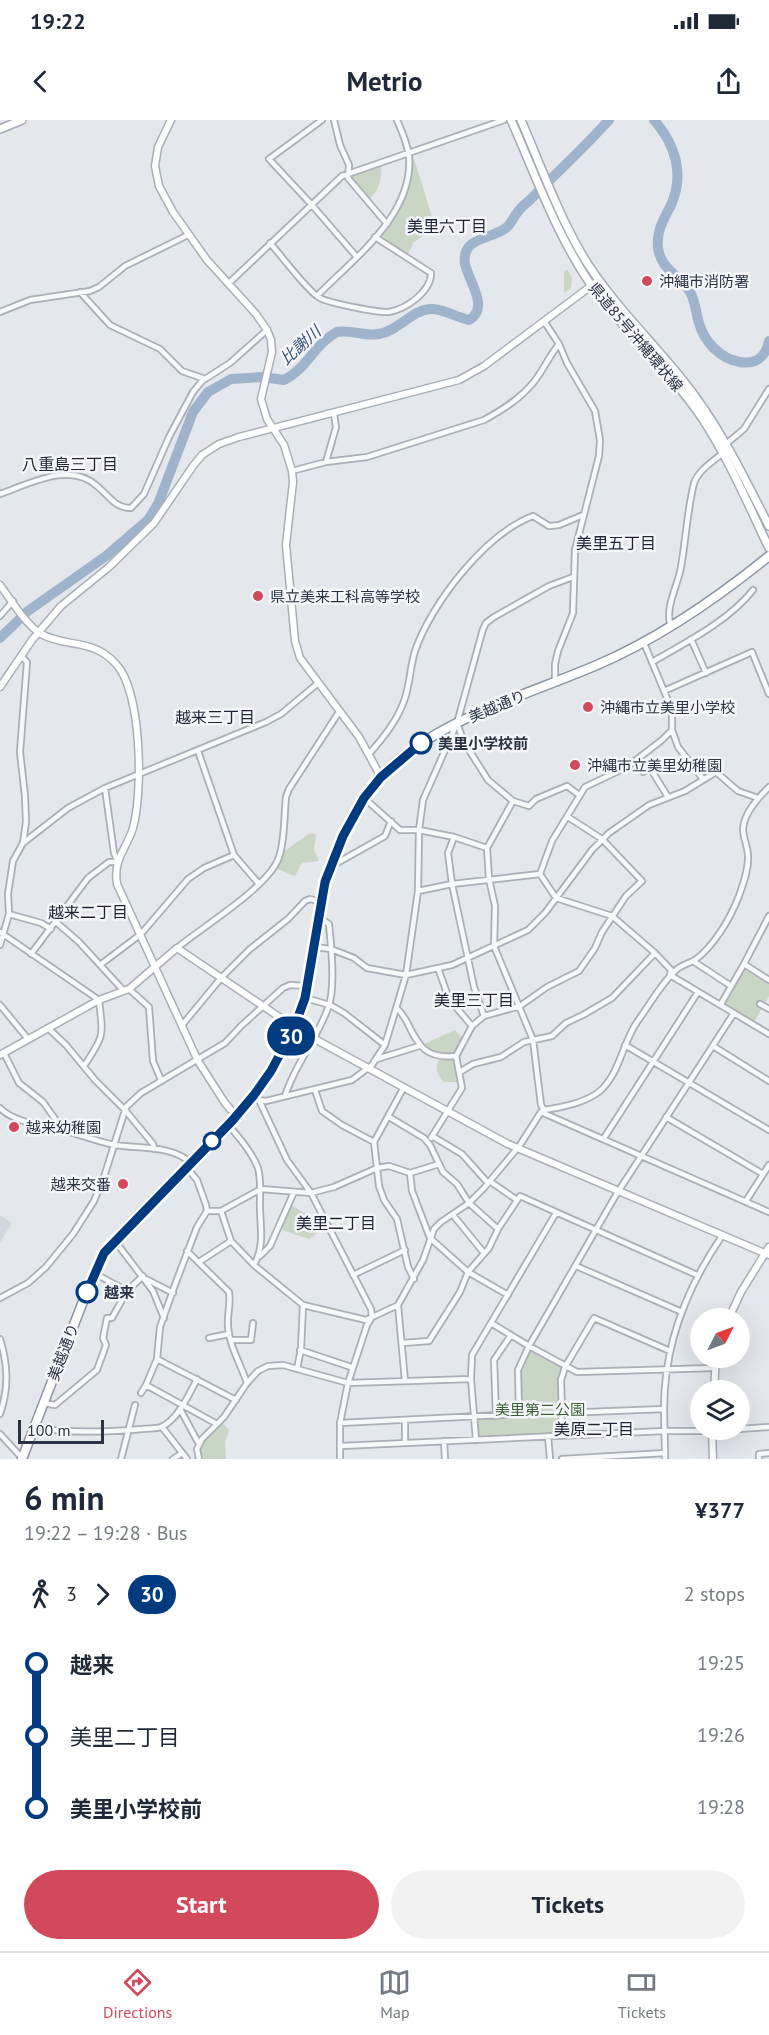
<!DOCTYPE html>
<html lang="en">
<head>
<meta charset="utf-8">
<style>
	body { margin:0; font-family:"PT Sans","Noto Sans JP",sans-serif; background:#f2f2f3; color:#1f2937; height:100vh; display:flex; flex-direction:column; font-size:22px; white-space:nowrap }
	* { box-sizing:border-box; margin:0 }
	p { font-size:20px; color:#747a83 }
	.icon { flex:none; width:33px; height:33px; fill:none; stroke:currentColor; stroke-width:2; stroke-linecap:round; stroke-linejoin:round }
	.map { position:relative; height:1339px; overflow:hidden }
	.details { display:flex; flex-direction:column; background:#fff; flex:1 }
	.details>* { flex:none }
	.badge { padding:0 12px; border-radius:20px; font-size:21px; line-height:39px }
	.needle { width:39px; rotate:48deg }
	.controls { position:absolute; left:690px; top:1188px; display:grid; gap:12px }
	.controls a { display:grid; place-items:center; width:60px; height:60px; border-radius:50%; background:#fff; box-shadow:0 6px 24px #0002; font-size:30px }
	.scale { position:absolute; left:18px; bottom:15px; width:86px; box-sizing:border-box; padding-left:6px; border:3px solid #2b3445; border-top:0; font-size:16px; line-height:21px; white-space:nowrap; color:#2b3445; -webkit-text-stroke:4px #f4f6f9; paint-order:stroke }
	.map>.badge { position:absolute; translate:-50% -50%; box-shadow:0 0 0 3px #fff }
	.legs { display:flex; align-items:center; gap:9px; height:66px; padding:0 24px; font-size:20px }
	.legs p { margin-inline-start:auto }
	.head { display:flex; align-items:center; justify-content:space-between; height:102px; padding:0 24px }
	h1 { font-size:33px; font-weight:700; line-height:45px }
	.button { display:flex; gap:12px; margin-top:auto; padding:12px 24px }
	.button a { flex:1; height:69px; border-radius:36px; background:#d1495b; color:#fff; font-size:24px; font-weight:700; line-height:69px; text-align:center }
	.button a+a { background:#f2f2f3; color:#1f2937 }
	ul { padding:0 24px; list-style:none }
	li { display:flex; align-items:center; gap:21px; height:72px; font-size:22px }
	li i { display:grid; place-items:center; width:9px; height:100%; margin:0 8px; background:currentColor }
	li i::after { content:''; width:15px; height:15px; margin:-8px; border:4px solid; border-radius:50%; background:#fff }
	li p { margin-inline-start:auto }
	li:first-child i { background:linear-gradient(#0000 50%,currentColor 0) }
	li:last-child i { background:linear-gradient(currentColor 50%,#0000 0) }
	.status { display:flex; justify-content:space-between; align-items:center; height:42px; padding:0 30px; background:#fff; direction:ltr }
	.status svg { height:16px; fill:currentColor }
	header { display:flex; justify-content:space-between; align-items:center; height:78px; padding:0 24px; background:#fff; font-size:27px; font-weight:700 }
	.menu { display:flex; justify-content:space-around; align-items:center; height:84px; border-top:2px solid #e0e1e3; background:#fff; font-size:16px; color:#747a83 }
	.menu a { display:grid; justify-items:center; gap:3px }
	.menu .selected { color:#d1495b }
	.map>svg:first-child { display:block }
</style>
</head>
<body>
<div class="status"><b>19:22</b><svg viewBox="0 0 49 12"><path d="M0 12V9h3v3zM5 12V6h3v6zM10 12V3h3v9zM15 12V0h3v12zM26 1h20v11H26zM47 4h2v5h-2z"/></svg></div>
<header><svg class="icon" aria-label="back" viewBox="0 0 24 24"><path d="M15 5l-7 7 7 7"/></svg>Metrio<svg class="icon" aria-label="share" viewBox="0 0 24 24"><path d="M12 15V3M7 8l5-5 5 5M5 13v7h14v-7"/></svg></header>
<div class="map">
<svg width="769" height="1339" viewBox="0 0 769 1339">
	<rect width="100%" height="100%" fill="#e4e7ec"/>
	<path fill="#d2d6de" d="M0 1095 12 1103 0 1123Z"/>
	<path fill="#c9d6c5" d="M412 32 435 107 414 122 406 137 375 117 387 104 405 71 408 33Z
		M381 43C382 60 380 70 367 81L348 54Z
		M567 149 572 158 571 168 564 173V152Z
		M310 713 316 715 314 730 319 741 302 743 295 756 275 748 282 733Z
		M744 844 769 860V876L753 904 721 884Z
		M455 910 466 921 455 935 440 936 422 925Z
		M454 939 459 962H443C438 954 434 949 439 940Z
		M290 1084 315 1100 314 1105 319 1112 309 1119 279 1109Z
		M529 1226 565 1247 561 1260 560 1316 476 1320 473 1297 519 1293 518 1250Z
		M222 1303 229 1310 225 1322 226 1339H201L199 1330 205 1319Z"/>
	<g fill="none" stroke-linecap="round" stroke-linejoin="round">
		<path stroke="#9fb4cc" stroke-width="10" d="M654 0C675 24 685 54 671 85 664 99 656 111 658 128 661 150 680 155 690 172 695 180 696 193 699 203 704 221 720 239 740 242 756 245 766 236 769 221
			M0 518 28 491 106 436 148 400 158 384 193 292 208 272 231 259 262 257 284 260C307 249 315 223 337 212 351 209 365 217 379 214 399 211 413 188 433 189 446 190 456 197 469 200 490 188 469 162 465 144 461 117 490 120 506 108 511 104 513 98 517 93 520 88 525 84 530 80 556 53 584 28 609 0"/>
		<g stroke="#a9aeb7" stroke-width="8">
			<path id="street" d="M322 0 269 39 311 84 356 136
				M334 0 340 25 349 45 348 58 387 104
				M270 123C281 135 308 172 320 178 329 183 379 193 389 192 406 189 431 172 431 153L375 117
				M228 164 342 56 504 0
				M80 172 110 205 160 229 182 251 205 259
				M317 176C354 138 414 95 409 36 407 24 402 11 397 0
				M0 192 30 180 90 171 99 167 125 146 188 115
				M544 201 559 224 567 243 595 291 600 320 599 336 575 430 573 493 558 531 555 544V561
				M726 324 744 309 769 269
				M326 342 336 307 334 294
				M292 351 326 342 367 337 484 300C502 290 520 279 533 263 543 251 549 236 559 224
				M0 374C29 364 70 341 97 366 109 376 115 388 131 388L144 374 169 317 193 272 202 261 230 243 267 210
				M0 496 13 481
				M671 507C664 488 678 466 681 447 686 418 687 392 694 363 699 350 712 342 723 333
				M691 519 706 553
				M644 523 672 590V610L678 627 703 659
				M652 542C685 523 730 500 753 470
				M664 571 752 532 769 574
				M198 631 234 735 259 764
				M369 634C383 618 397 601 404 581 410 565 410 547 415 531 431 484 485 414 533 396L549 406 559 405 583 395
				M635 641 643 652 650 648 668 677
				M364 678 400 710H419L454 717 487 728
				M513 681 529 686 536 679 567 666 579 675
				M454 717 448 733 452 764 474 867 484 896
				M23 723 68 688 105 668 266 602 281 594 317 564
				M330 747 385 716 391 701
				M540 754 552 721 585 667 627 647 662 620 672 610
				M418 771 452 764 540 754 556 778 612 796 655 833 671 850 670 855 769 914
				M9 794 41 803 51 809
				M769 796 744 844 769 860
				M56 802 79 822 123 870
				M0 812 99 880C103 916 105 915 84 946
				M0 825 9 794 8 774 13 741 23 723 26 702 25 676 20 632 27 542 21 536
				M314 827 331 829 354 838 367 848 406 855 452 845 528 810 545 793 592 730 609 713 649 685 685 671 716 652 738 671 758 678
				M177 828C202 807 270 766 279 737 285 720 284 695 286 677L289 669 339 592
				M31 834 88 758 109 742H118L114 733 105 668
				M693 841 731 866
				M100 845 141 814 188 759 204 748 234 735
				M438 848 449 879 472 906
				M129 869 149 887 153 941 161 960
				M305 878 330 885 344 893 385 925
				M721 884 744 844
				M760 884 769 889
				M0 885 28 919
				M396 888C400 890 404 897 407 902 419 927 426 939 456 936L472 906 484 896 520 886 547 867 579 851 595 828 602 812 626 776 642 761 602 719 568 697
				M183 904 221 858 250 829 288 799 305 781 310 779 321 782
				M48 908 66 925 95 960 125 990 153 1024 154 1029
				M625 925 769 1010
				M713 926 769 961
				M4 933 19 963 43 982 63 1010
				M377 939 419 926
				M460 952 473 944 501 937 524 922 552 916 566 903 583 895 612 878 655 833
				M404 967 374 1022 379 1066 384 1080 397 1099 408 1147 414 1159
				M315 970 322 991 342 1005 374 1022
				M254 975 259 980 266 981 352 960 372 945 385 925 406 855 418 771 419 710 423 680 457 603 483 509 486 503 494 497 549 466 573 457
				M285 976C295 944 317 919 328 888 336 869 331 825 329 804L318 797
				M259 980 287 1040 311 1073 371 1189 372 1197 367 1205 348 1263 340 1303V1339
				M0 988C16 1004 45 1005 66 1011 82 1015 98 1022 115 1025 139 1029 172 1025 191 1043
				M544 990C563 987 585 983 600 971 620 953 622 924 637 902 649 886 660 865 675 851 680 845 688 844 695 840 714 826 730 799 739 776 743 764 749 749 748 736 748 727 743 718 743 709 744 693 758 678 769 667
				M541 992 769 1092
				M389 997 424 1018 430 1025 443 1052 457 1064 469 1083 498 1109
				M666 997 763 1054
				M228 1005C239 1017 252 1032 258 1048 261 1059 260 1069 260 1080 259 1103 266 1124 254 1145
				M432 1016 462 1034 487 1062H491L517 1080
				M431 1018 462 968 456 936
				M604 1018 698 872
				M187 1048 197 1060 206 1085 207 1091 197 1107 176 1162 160 1207 157 1239 146 1265 217 1304
				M410 1053 412 1071 430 1118 468 1152 508 1175
				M746 1081 769 1045
				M207 1091H221L261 1069 311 1073 334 1067 377 1048 389 1046 410 1053 439 1044
				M221 1091 231 1121 254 1145 303 1185 366 1200 398 1185 423 1140 434 1109 441 1102 469 1083 484 1068 520 1025 541 992 544 990 541 985 533 920 494 826 495 786 489 759 487 728 513 681 488 660 464 622 457 603
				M453 1095 484 1133
				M115 1121 153 1171 164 1198
				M187 1131 229 1172C231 1184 227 1195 228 1206 229 1225 241 1245 247 1263
				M260 1136 270 1126 294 1072
				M199 1142 231 1121
				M576 1146 682 1192
				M94 1153 127 1171
				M353 1155 405 1130
				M146 1159 173 1173
				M0 1178 28 1163 46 1147 73 1114 94 1081 104 1057 126 987 141 973 225 923 241 906 283 868 290 865 308 866
				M398 1185 405 1261
				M491 1203 529 1226 577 1252 714 1248
				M209 1218 229 1214
				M0 1219C8 1245 9 1268 0 1294
				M231 1220H251L253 1203
				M403 1223 429 1221 460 1172 468 1152 489 1128 498 1109 520 1076 697 1155
				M300 1230 351 1247
				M157 1239 236 1280
				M297 1249 301 1229 303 1185
				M141 1273 146 1265
				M43 1283 55 1285 97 1250 106 1225 103 1218 107 1198H112L127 1171 143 1156
				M180 1289 199 1324
				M664 1289 665 1333
				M562 1293 664 1289C664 1226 687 1167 722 1116
				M496 1296 494 1240 511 1215
				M405 1300V1323
				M340 1303 519 1294 518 1250 529 1226 616 1075 734 893
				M34 1307C68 1314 108 1312 142 1309 148 1308 156 1309 161 1307 177 1301 190 1273 197 1259
				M162 1307 187 1339
				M0 1314 22 1338
				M548 1316 550 1339
				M560 1316 562 1293 561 1260 565 1247 594 1198 670 1231
				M476 1320 471 1259 472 1235 556 1093
				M444 1321 445 1339
				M341 1326 664 1311H712L769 1307
				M121 1339 135 1285
				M173 1339 182 1333
				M199 1339 197 1329 202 1319 224 1297 247 1263 258 1251 268 1246 283 1245 348 1263 471 1259
				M562 1339 665 1333V1339
				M759 1339V1334L769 1333"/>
		</g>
		<g stroke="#a9aeb7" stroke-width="9">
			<path id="secondary" d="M171 0 158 27 155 46 159 66 173 92 207 140 256 194 267 210 271 220 272 232 261 279 267 299 284 325 292 351 293 362 286 425 295 521 300 538 359 617 381 657
				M0 465C11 480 26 505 41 514 67 528 93 518 116 544 142 572 143 672 133 708 126 730 113 739 117 764L198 941 225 983 236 996
				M0 567 32 520 61 486 109 447 154 403 193 346 202 335 219 324 239 317 459 260 484 246 599 160
				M0 935 99 880 129 869 177 828 300 911 508 1024 769 1135
				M729 1198 741 1172 769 1127
				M714 1270 716 1238
				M712 1310 713 1339"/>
		</g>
		<g stroke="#a3abb8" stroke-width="10">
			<path id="primary" d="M511 0C536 56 556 114 591 165 624 212 670 250 702 298 729 339 748 384 769 428
				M521 0C540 44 557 91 581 133 608 179 648 217 681 258 718 303 743 355 769 406
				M0 9 22 0"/>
		</g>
		<g stroke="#8b94a3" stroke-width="11">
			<path id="highway" d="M22 1339 94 1153 104 1133C167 1058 254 1000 294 908 310 873 312 836 318 799 326 748 346 694 381 656 435 600 527 575 597 545 660 518 716 479 769 436"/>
		</g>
		<use href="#street" stroke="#f7f8fa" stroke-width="4.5"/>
		<use href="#secondary" stroke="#fff" stroke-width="6"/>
		<use href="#primary" stroke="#fff" stroke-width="7"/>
		<use href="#highway" stroke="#fff" stroke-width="8"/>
	</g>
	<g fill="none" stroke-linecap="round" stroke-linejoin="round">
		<g stroke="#fff" stroke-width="14">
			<path id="line-1" d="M87 1172 104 1133 232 1001 254 975 271 951 294 908 305 878 325 762 343 716 364 678 381 657 421 623"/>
		</g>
		<use href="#line-1" stroke="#003b80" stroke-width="9"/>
	</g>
	<g fill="#d1495b" stroke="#f4f6f9" stroke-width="2">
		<circle cx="647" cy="161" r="6"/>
		<circle cx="258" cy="476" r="6"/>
		<circle cx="588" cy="587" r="6"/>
		<circle cx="575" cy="645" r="6"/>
		<circle cx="14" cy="1007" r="6"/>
		<circle cx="123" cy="1064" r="6"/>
	</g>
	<g fill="#fff" stroke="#003b80" stroke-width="3">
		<circle cx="421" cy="623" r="10"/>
		<circle cx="212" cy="1021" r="8"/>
		<circle cx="87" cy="1172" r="10"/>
	</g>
	<g text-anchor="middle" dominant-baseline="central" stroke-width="5" stroke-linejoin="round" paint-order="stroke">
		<g font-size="15" fill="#2b3445" stroke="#f4f6f9" text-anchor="start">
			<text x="659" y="161">沖縄市消防署</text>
			<text x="270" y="476">県立美来工科高等学校</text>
			<text x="600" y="587">沖縄市立美里小学校</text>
			<text x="587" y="645">沖縄市立美里幼稚園</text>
			<text x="26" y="1007">越来幼稚園</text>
			<text x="111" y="1064" text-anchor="end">越来交番</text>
		</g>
		<g font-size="15" fill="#2b3445" stroke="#f4f6f9">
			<text transform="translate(636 217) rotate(50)">県道85号沖縄環状線</text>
			<text transform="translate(497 586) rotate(-23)">美越通り</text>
			<text transform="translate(63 1232) rotate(-69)">美越通り</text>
		</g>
		<g font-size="15" font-weight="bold" fill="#2b3445" stroke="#f4f6f9" text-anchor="start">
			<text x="438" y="623">美里小学校前</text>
			<text x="104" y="1172">越来</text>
		</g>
		<g font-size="15" fill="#3f6138" stroke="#f4f6f9">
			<text x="540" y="1289">美里第二公園</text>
		</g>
		<g font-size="16" fill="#1d2536" stroke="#f4f6f9">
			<text x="447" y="106">美里六丁目</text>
			<text x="70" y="344">八重島三丁目</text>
			<text x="616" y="423">美里五丁目</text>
			<text x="215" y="597">越来三丁目</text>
			<text x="88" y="792">越来二丁目</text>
			<text x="474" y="880">美里三丁目</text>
			<text x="336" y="1103">美里二丁目</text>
			<text x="594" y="1309">美原二丁目</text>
		</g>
		<g font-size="16" font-style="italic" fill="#34527a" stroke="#f4f6f9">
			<text transform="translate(300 225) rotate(-42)">比謝川</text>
		</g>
	</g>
</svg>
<div class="controls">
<a><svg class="needle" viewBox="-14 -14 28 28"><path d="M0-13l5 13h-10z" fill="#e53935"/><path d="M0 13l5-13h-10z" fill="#747a83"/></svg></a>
<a><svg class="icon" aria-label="layers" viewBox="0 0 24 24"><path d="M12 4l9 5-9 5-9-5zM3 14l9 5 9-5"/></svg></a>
</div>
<div class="scale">100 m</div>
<b class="badge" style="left:291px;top:916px;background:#003b80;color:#fff">30</b>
</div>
<section class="details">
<div class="head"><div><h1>6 min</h1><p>19:22 – 19:28 · Bus</p></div><b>¥377</b></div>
<div class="legs"><svg class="icon" aria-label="walk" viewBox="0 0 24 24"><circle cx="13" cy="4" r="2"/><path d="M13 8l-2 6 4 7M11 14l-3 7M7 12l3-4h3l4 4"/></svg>3<svg class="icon" aria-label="forward" viewBox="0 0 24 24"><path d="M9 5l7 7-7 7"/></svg><b class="badge" style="background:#003b80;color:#fff">30</b><p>2 stops</p></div>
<ul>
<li><i style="color:#003b80"></i><b>越来</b><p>19:25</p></li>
<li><i style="color:#003b80"></i><span>美里二丁目</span><p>19:26</p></li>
<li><i style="color:#003b80"></i><b>美里小学校前</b><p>19:28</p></li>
</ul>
<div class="button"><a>Start</a><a>Tickets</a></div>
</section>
<nav class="menu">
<a class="selected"><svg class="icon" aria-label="directions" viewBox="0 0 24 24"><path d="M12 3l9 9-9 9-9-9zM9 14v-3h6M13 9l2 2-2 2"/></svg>Directions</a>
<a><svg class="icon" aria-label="map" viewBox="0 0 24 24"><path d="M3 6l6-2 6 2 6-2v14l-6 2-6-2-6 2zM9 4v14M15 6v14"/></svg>Map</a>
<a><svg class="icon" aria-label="tickets" viewBox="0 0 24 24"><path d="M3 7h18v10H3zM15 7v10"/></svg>Tickets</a>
</nav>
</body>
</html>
